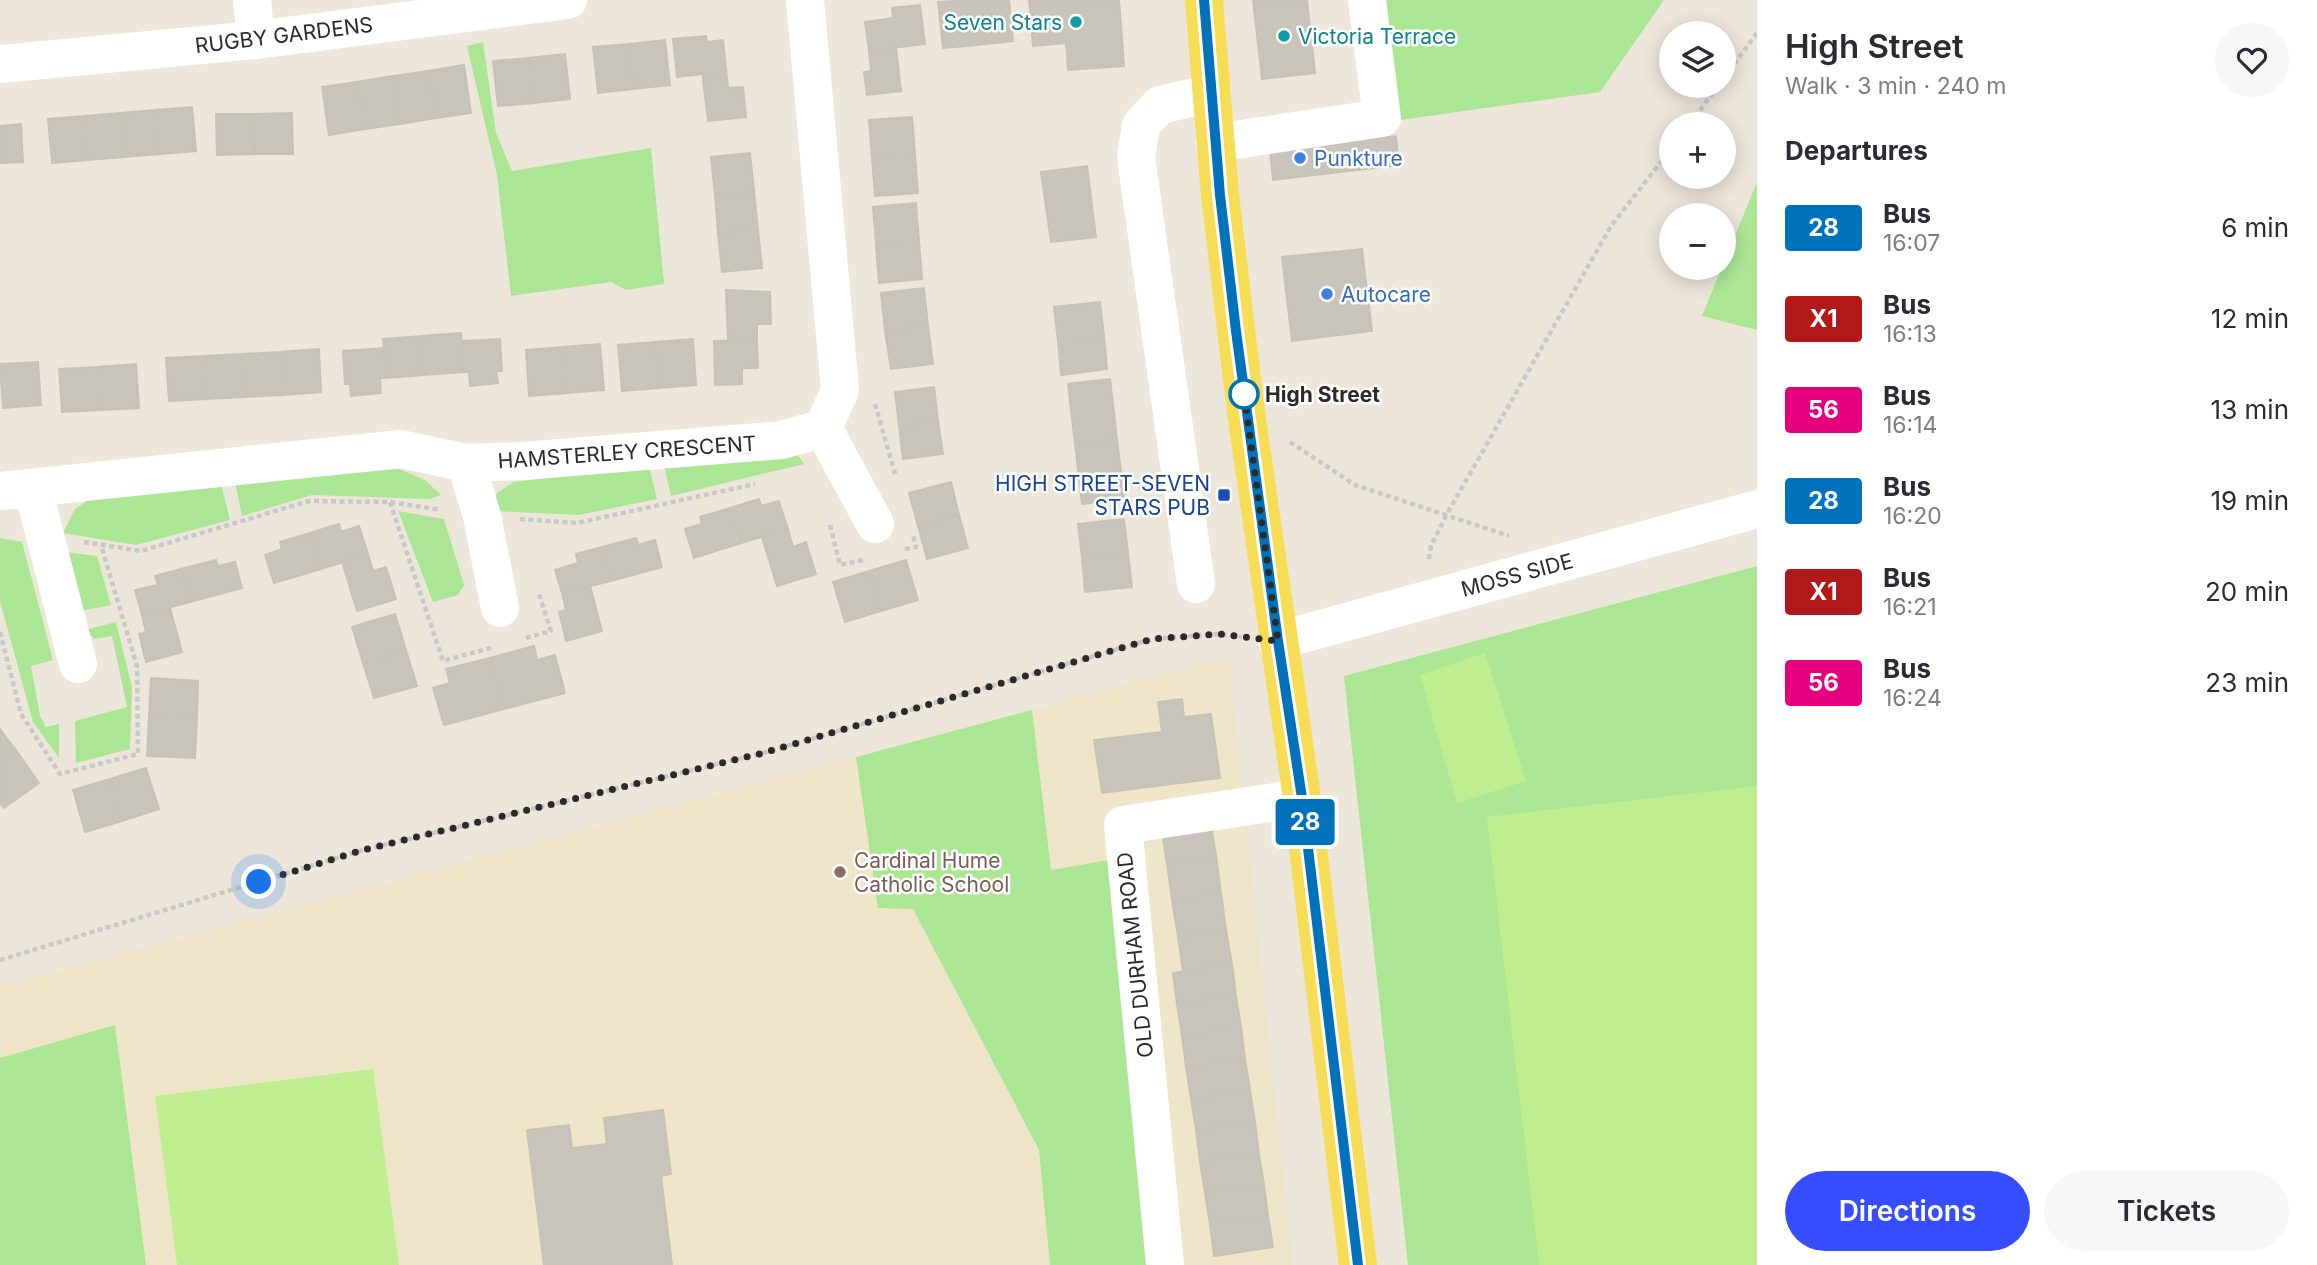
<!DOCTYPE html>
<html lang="en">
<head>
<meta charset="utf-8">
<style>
	body { margin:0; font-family:Inter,sans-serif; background:#f7f7f7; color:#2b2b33; height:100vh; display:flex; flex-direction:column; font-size:26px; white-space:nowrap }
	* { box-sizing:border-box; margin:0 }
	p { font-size:23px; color:#7c7c81 }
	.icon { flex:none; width:38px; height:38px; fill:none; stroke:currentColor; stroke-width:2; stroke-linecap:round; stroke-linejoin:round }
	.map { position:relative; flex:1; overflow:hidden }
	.sheet { display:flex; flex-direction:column; background:#fff; width:560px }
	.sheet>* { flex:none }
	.badge { padding:0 14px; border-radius:5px; font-size:24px; line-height:46px }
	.controls { position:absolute; left:1659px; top:21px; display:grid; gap:14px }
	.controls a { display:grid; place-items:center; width:77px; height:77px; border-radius:50%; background:#fff; box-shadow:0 4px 18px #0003; font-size:35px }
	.you { position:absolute; width:35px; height:35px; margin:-18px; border:5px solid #fff; border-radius:50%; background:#1a73e8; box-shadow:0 0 0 10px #1a73e833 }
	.map>.badge { position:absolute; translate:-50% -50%; box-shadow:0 0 0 4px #fff }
	h2 { padding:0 28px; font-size:26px; line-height:63px }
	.round { display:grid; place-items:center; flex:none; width:74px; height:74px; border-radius:37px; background:#f7f7f7 }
	.summary { display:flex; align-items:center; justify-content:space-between; height:119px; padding:0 28px }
	h1 { font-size:33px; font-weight:600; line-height:52px }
	.action { display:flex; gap:14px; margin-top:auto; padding:14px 28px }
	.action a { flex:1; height:80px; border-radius:42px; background:#364dff; color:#fff; font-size:28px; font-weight:600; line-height:80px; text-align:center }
	.action a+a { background:#f7f7f7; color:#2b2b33 }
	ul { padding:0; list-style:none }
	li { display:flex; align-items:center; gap:21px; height:91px; padding:0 28px }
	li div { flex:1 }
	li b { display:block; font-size:26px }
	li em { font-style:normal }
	li .badge { min-width:77px; font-weight:700; text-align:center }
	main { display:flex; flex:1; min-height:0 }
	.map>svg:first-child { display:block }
</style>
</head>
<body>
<main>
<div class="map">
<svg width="1757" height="1265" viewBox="0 0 1757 1265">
	<rect width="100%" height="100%" fill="#ede6db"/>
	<path fill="#efe6c9" d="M1229 657 1293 1265H0V987Z"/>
	<path fill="#abe695" d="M1378 0H1664L1600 92 1393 121Z
		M483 42 496 133 512 171 651 148 664 284 626 290 611 282 511 296 497 175 467 46Z
		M1757 182V330L1702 316Z
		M797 454 804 464 671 496 664 465Z
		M649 466 657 499 579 515 491 511 497 493 514 482Z
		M399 469 425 480 441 495 429 499 312 495 242 516 235 482Z
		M221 484 230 520 136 545 63 533 75 509 94 496Z
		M398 511 444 519 464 585 458 595 433 602Z
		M0 538 22 542 53 660 31 666 40 716 46 727 59 724V758L33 722 0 601Z
		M65 552 97 556 111 605 81 611Z
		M1757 566V1265H1408L1344 676Z
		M116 622 132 687 130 749 76 763 75 721 127 707 112 636 95 639 85 630Z
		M1032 710 1051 870 1109 860 1151 1265H1050L1039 1150 913 909 878 908 856 757Z
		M115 1025 146 1265H0V1058Z"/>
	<path fill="#bfee90" d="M1485 653 1526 781 1457 803 1420 675Z
		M1757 786V1265H1539L1487 817Z
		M373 1069 399 1265H177L155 1096Z"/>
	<path fill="#c8c3bb" stroke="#c8c2b5" stroke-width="2" d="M973 0 978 45 943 48 938 2Z
		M973 0H1009L1013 41 978 45Z
		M1029 0H1119L1124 66 1068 70 1066 43 1033 46Z
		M1253 0H1307L1315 73 1262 79Z
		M920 5 925 44 869 51 865 22 893 18 892 8Z
		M706 36 707 42 723 40 727 78 703 80V74L677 77 673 39Z
		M665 40 670 85 633 89 629 44Z
		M629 44 633 89 598 93 593 47Z
		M896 48 901 91 867 95 864 72 871 71 869 51Z
		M565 54 570 99 534 103 529 58Z
		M529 58 534 103 498 106 493 61Z
		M464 65 471 113 436 118 428 71Z
		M428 71 436 118 400 124 393 76Z
		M393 76 400 124 365 129 357 82Z
		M727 78 728 88 743 87 746 117 708 121 703 80Z
		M357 82 365 129 329 135 322 87Z
		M192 107 196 151 160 154 156 110Z
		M156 110 160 154 124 157 120 113Z
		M120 113 124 157 88 160 84 116Z
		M292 113 293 154H255L254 114Z
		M216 114H254L255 154 217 155Z
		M84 116 88 160 52 163 48 119Z
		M912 117 915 155 872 158 869 120Z
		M21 124 23 162 0 163V126Z
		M1396 136 1399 165 1273 180 1270 150Z
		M750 153 754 191 715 195 711 157Z
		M915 155 918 193 875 196 872 158Z
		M1087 166 1096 237 1051 242 1041 172Z
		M754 191 758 230 718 233 715 195Z
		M916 203 919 241 876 245 873 207Z
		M758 230 762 268 722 272 718 233Z
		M919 241 922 279 879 283 876 245Z
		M1362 249 1372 331 1292 341 1282 257Z
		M924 288 928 326 885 331 881 293Z
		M726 290 770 292 771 324H757V340L728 341Z
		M1100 302 1104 336 1058 341 1054 307Z
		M928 326 933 364 891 369 885 331Z
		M461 333 464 372 424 375 422 336Z
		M422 336 424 375 386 378 383 339Z
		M1104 336 1107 369 1061 375 1058 341Z
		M500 339 502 371H496L498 383 470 386 469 372H464L462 341Z
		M693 339 696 385 659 388 655 342Z
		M757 340 758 368H742V384L715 385 714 341Z
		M655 342 659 388 622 391 618 345Z
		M600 344 604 390 567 393 563 347Z
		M563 347 567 393 529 396 526 350Z
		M384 348 386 378H380L381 393 351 396 350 384H345L343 351Z
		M319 349 321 392 283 395 281 352Z
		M281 352 283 395 245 397 242 354Z
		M242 354 245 397 207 399 204 356Z
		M204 356 207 399 169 401 166 358Z
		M38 362 41 405 3 408 0 364Z
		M136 364 139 408 100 410 98 367Z
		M98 367 100 410 62 412 59 369Z
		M1110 379 1117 439 1075 444 1068 384Z
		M934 387 938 421 899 426 895 392Z
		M938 421 943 454 903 459 899 426Z
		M1117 439 1124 498 1082 504 1075 444Z
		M951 482 959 515 918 526 909 493Z
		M759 499 761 506 779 501 788 529 741 543 730 508Z
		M730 508 741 543 694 558 685 529 702 524 700 517Z
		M959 515 968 548 927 559 918 526Z
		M1124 519 1128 553 1082 558 1078 524Z
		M339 524 341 532 359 526 368 554 321 569 310 533Z
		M788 529 793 547 806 542 816 574 777 586 762 537Z
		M310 533 321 569 274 583 265 555 282 549 280 542Z
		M636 538 638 545 655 540 662 567 611 581 602 547Z
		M602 547 611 581 562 593 555 570 578 563 576 554Z
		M1128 553 1132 587 1085 592 1082 558Z
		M368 554 373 571 386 567 396 599 357 611 342 562Z
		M216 560 218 566 235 562 242 588 190 602 181 569Z
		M906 560 918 600 881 611 869 571Z
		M181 569 190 602 142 615 135 590 158 585 155 576Z
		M869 571 881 611 845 622 833 582Z
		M590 586 602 631 566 641 559 612 566 610 562 593Z
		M170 608 182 652 146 662 139 634 146 632 142 615Z
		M395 614 406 650 363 663 352 627Z
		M534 646 537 660 555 655 565 693 504 709 490 658Z
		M406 650 417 686 374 698 363 663Z
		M490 658 504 709 444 725 433 688 450 683 446 669Z
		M151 678 198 681 197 719 149 717Z
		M1182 699 1184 717 1211 714 1220 778 1102 793 1094 740 1162 732 1158 702Z
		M149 717 197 719 195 758 147 756Z
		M0 729 18 753 0 766Z
		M18 753 39 783 4 808 0 803V766Z
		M146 768 159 809 122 821 110 779Z
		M110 779 122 821 85 832 73 790Z
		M1210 819 1216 856 1167 863 1161 826Z
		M1216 856 1221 893 1172 900 1167 863Z
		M1221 893 1226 930 1178 937 1172 900Z
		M1226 930 1232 964 1183 971 1178 937Z
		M1232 964 1236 996 1177 1004 1173 973Z
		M1236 996 1241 1027 1182 1036 1177 1004Z
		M1241 1027 1245 1059 1186 1067 1182 1036Z
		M1245 1059 1250 1090 1191 1099 1186 1067Z
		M1250 1090 1255 1122 1196 1130 1191 1099Z
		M663 1110 671 1174 661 1176 672 1265H544L527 1130 569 1125 572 1148 607 1144 604 1118Z
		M1255 1122 1259 1154 1200 1162 1196 1130Z
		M1259 1154 1264 1185 1205 1193 1200 1162Z
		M1264 1185 1268 1216 1210 1225 1205 1193Z
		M1268 1216 1273 1247 1214 1256 1210 1225Z"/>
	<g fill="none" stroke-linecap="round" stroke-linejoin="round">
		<path stroke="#c8c8c8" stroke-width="4.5" stroke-dasharray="5 3.5" stroke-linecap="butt" d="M1724 78 1757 33
			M1690 124 1718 86
			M875 404 896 477
			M1290 442 1355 485 1509 536
			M390 502 443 661 494 647
			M520 519 577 523 755 484
			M830 525 840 565 863 560
			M84 542 141 551 309 501 390 502 441 510
			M905 549 916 547 913 535
			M1429 559 1431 546 1447 514 1611 226 1671 149
			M0 632 21 714 60 774 138 754 137 666 101 545
			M526 638 551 631 539 594
			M0 960 363 850 763 753 1152 639 1219 634 1242 637"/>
		<path stroke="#fff" stroke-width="38" d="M252 0 256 40
			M0 64 256 40 568 0
			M1215 143 1382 118 1367 0
			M823 428 875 524
			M466 463 482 516 500 608
			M33 489 78 664
			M0 491 401 449 466 463 523 461 782 440 823 428 840 390 805 0
			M1196 584 1136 157 1141 125 1160 105 1212 93
			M1277 641 1757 509
			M1165 1265 1123 825 1302 798"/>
		<path stroke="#f7dd56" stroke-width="38" d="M1204 0 1220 195 1246 413 1302 798 1358 1265"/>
	</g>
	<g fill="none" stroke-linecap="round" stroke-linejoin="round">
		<g stroke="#fff" stroke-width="16">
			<path id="line" d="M1204 0 1220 195 1236 331 1278 641 1302 798 1358 1265"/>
		</g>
		<use href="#line" stroke="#0072bc" stroke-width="10"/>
		<path stroke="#2a2a2a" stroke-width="7" stroke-dasharray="0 12.6" d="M259 882 363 850 763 753 1152 639 1219 634 1278 641 1243 386 1244 394"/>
	</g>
	<g fill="#0f9aa8" stroke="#fff" stroke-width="2.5">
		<circle cx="1076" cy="22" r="7"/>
		<circle cx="1284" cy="36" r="7"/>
	</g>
	<g fill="#3f7fe0" stroke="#fff" stroke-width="2.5">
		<circle cx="1300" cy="158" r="7"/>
		<circle cx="1327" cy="294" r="7"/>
	</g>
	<circle fill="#fff" stroke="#0072bc" stroke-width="3.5" cx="1244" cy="394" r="14"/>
	<rect fill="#1a4fb4" stroke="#fff" stroke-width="2.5" x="1217" y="488" width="14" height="14" rx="3.5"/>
	<circle fill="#8d6e63" stroke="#fff" stroke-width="2.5" cx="840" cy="872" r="7"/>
	<g text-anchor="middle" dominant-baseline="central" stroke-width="5" stroke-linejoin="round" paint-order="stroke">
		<g font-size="21" fill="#0d838f" stroke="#fff" text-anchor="end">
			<text x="1062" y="22">Seven Stars</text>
			<text x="1298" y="36" text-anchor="start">Victoria Terrace</text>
		</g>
		<g font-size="21" fill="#2a2a2a" stroke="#fff">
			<text transform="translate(284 35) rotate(-7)">RUGBY GARDENS</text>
			<text transform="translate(627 452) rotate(-4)">HAMSTERLEY CRESCENT</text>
			<text transform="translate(1517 575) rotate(-15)">MOSS SIDE</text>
			<text transform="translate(1135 955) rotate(-96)">OLD DURHAM ROAD</text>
		</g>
		<g font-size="21" fill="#366cbe" stroke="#fff" text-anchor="start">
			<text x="1314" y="158">Punkture</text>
			<text x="1341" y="294">Autocare</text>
		</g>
		<g font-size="21" font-weight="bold" fill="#2a2a2a" stroke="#fff" text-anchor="start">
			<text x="1265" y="394">High Street</text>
		</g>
		<g font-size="21" fill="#164399" stroke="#fff" text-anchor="end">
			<text x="1210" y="483">HIGH STREET-SEVEN<tspan x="1210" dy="24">STARS PUB</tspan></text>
		</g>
		<g font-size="21" fill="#785e54" stroke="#fff" text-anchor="start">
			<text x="854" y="860">Cardinal Hume<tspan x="854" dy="24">Catholic School</tspan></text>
		</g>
	</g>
</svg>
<div class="controls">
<a><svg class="icon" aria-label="layers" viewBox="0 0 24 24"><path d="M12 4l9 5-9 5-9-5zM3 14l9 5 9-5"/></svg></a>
<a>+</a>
<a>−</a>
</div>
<div class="you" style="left:259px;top:882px"></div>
<b class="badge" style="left:1305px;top:822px;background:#0072bc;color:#fff">28</b>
</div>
<section class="sheet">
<div class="summary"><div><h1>High Street</h1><p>Walk · 3 min · 240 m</p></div><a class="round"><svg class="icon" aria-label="heart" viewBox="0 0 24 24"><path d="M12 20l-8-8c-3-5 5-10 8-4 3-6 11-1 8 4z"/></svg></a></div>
<h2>Departures</h2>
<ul>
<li><span class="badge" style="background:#0072bc;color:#fff">28</span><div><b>Bus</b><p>16:07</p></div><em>6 min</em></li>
<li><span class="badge" style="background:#b11919;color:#fff">X1</span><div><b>Bus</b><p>16:13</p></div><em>12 min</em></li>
<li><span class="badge" style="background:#e6007e;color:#fff">56</span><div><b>Bus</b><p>16:14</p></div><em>13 min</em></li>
<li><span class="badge" style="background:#0072bc;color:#fff">28</span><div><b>Bus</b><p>16:20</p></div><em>19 min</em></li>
<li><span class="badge" style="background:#b11919;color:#fff">X1</span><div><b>Bus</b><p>16:21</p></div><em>20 min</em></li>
<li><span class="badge" style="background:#e6007e;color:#fff">56</span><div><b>Bus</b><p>16:24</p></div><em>23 min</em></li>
</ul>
<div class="action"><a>Directions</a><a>Tickets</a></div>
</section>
</main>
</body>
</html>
